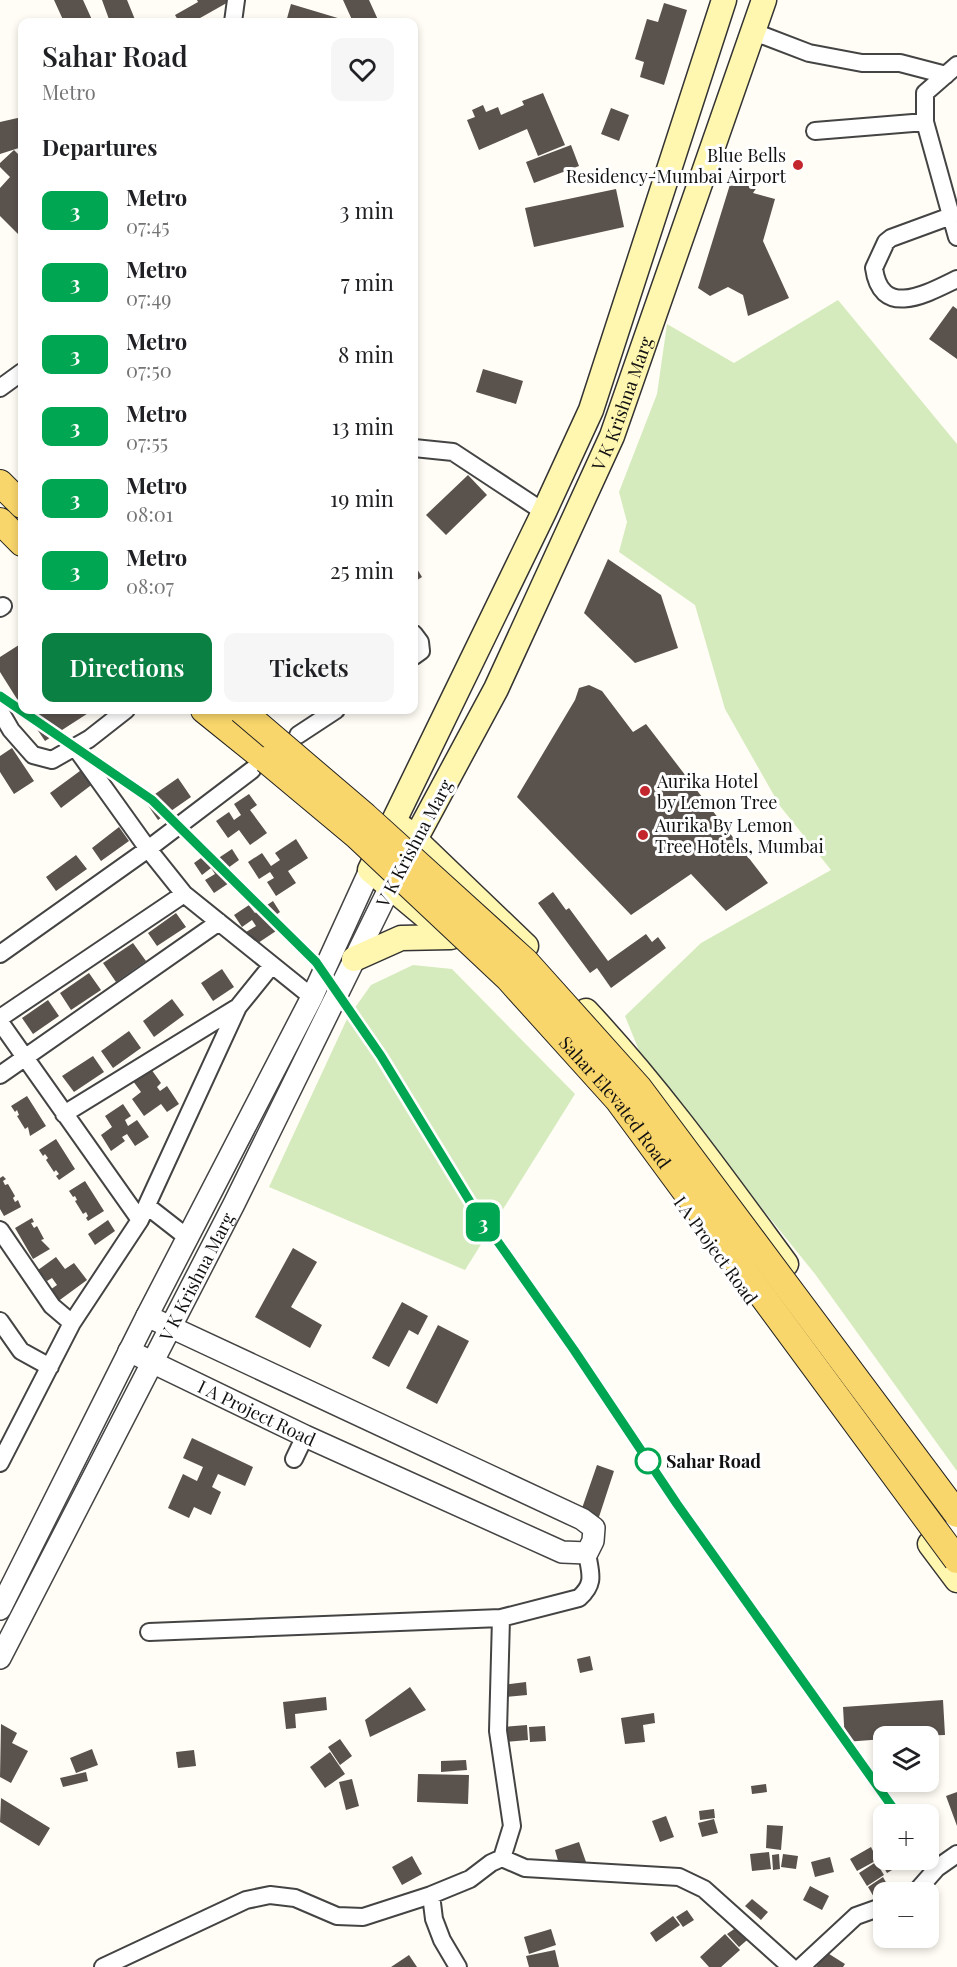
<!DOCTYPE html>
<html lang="en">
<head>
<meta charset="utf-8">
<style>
	body { margin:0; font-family:"Playfair Display",serif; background:#f6f6f6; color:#202124; height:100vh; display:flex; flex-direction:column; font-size:22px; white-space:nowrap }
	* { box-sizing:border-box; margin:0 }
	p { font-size:20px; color:#757577 }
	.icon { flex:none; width:33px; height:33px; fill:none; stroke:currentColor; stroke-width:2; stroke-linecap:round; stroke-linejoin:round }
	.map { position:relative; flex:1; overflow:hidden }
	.panel { position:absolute; left:18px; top:18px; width:400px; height:696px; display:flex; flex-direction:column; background:#fff; border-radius:12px; box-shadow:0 3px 9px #0003 }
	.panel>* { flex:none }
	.badge { padding:0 12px; border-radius:9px; font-size:21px; line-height:39px }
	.buttons { position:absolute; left:873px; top:1726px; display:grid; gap:12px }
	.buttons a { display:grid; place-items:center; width:66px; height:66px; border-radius:12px; background:#fff; box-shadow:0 3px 9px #0003; font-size:30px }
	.map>.badge { position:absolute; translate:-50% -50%; box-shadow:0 0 0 3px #fff }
	h2 { padding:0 24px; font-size:22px; line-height:54px }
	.round { display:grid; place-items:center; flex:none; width:63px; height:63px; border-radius:12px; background:#f6f6f6 }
	.overview { display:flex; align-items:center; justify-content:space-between; height:102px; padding:0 24px }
	h1 { font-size:28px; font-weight:600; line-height:45px }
	.button { display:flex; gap:12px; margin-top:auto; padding:12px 24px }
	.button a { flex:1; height:69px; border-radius:12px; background:#0b8043; color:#fff; font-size:24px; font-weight:600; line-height:69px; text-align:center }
	.button a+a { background:#f6f6f6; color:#202124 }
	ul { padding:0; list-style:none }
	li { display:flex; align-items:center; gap:18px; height:72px; padding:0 24px }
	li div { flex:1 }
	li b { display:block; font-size:22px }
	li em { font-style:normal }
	li .badge { min-width:66px; font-weight:700; text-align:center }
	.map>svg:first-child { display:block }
</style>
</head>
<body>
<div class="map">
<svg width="957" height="1967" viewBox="0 0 957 1967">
	<rect width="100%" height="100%" fill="#fffdf5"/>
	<path fill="#d5ebbd" d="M838 300 957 444V1471L815 1274 644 1063 625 1016 701 943 831 870 780 806 725 709 695 605 619 552 627 522 619 492 657 394 667 324 734 363Z
		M413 965 452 969 575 1094 465 1270 269 1187 347 1019 371 985Z"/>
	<path fill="#5a524d" d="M54 0H83L93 22H64Z
		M102 0H127L136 22H110Z
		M197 0H232L193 22H179L175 15 198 2Z
		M343 0H369L379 22H353Z
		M664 3 687 10 664 85 640 77 644 62 635 59 647 19 658 22Z
		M291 4 351 22H286Z
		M543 93 565 145 538 156 527 129 479 150 467 120 475 117 472 110 483 105 486 112 498 107 501 115 524 105 522 101Z
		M611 108 629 115 619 141 601 134Z
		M22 117V147L0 154V122Z
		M571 145 579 166 534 183 526 162Z
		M14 150 22 158V231L19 235 0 216V188L10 177 0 167V163Z
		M732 178 757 187 753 193 775 199 763 241 789 298 748 316 743 295 728 287 710 296 698 288Z
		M616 189 624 227 534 247 525 208Z
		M953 306 957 309V359L929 339Z
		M483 369 523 381 516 404 476 392Z
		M468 475 487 495 446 535 426 515Z
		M608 559 661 595 678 648 635 663 584 613Z
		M414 564 422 577 414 582Z
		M22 643V707L0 672V657Z
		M589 685 602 691 633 732 646 724 768 883 726 911 691 874 631 915 517 797 575 700 579 688Z
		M24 710H93L45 741Z
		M12 748 34 781 14 794 0 772V756Z
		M84 768 94 783 61 808 50 793Z
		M178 778 191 797 158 820 145 801Z
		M249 794 257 805 250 810 267 833 250 845 239 830 228 838 216 821 229 812 234 820 241 815 234 804Z
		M119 827 129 841 101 861 92 848Z
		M296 839 308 858 288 871 296 883 276 896 267 882 274 878 270 872 259 879 248 862 262 853 271 866 280 860 275 853Z
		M232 849 239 860 228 868 235 879 214 893 205 880 215 874 211 868 202 875 194 863 208 853 214 861Z
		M76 855 87 869 56 891 46 877Z
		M553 892 566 910 569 908 608 961 646 934 652 942 658 937 666 948 611 988 597 968 590 973 538 903Z
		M273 901 280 912 269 920 276 931 255 945 246 932 256 926 252 920 242 927 234 915 249 905 255 913Z
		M176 913 186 927 157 946 148 933Z
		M133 943 146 961 116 982 103 963Z
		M222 969 234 987 213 1001 201 983Z
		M89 973 101 990 71 1010 60 993Z
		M172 999 184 1015 154 1037 143 1021Z
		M48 1000 59 1016 33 1034 22 1018Z
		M129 1031 141 1048 113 1068 101 1051Z
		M93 1056 104 1072 74 1092 62 1076Z
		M151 1069 161 1083 157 1087 160 1091 167 1086 179 1104 167 1112 161 1104 144 1116 132 1099 141 1092 133 1081Z
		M27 1096 46 1126 30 1136 28 1127 25 1129 17 1116 19 1115 17 1110 15 1112 11 1106Z
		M123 1104 131 1116 125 1120 128 1126 137 1120 149 1137 135 1146 127 1134 122 1137 125 1141 111 1151 101 1135 112 1127 105 1116Z
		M56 1139 75 1169 59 1180 56 1176 59 1174 56 1170 54 1172 46 1160 48 1158 45 1154 43 1156 39 1150Z
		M3 1176 6 1179 3 1181 5 1185 8 1184 15 1196 13 1198 15 1202 18 1200 21 1207 4 1216 0 1209V1178Z
		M85 1181 104 1211 88 1221 86 1218 88 1216 86 1212 83 1214 75 1201 77 1200 75 1196 73 1197 69 1191Z
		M32 1218 34 1222 31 1223 34 1228 37 1226 44 1239 41 1240 50 1249 33 1259 15 1228Z
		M108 1220 115 1231 95 1245 88 1234Z
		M293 1248 317 1262 291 1307 322 1325 310 1348 255 1317Z
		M56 1257 65 1269 74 1263 87 1280 53 1305 44 1294 57 1285 52 1278 47 1281 38 1270Z
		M402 1302 428 1316 418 1335 409 1330 389 1367 372 1358Z
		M438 1325 469 1341 437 1404 406 1388Z
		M192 1438 253 1467 245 1486 218 1474 212 1487 221 1492 211 1515 194 1507 189 1518 168 1508 183 1474 197 1481 203 1467 183 1458Z
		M597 1465 614 1471 598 1520 580 1514Z
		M590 1656 593 1670 580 1673 577 1659Z
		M526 1682 527 1695 504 1697 502 1685Z
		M410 1687 426 1710 370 1737 365 1720Z
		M326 1697 327 1710 295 1714 296 1728 286 1729 283 1702Z
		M943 1700 945 1735 884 1737V1739L845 1742 843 1707Z
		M654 1713 655 1723 643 1725 645 1742 625 1744 621 1718Z
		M1 1724 17 1733 12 1743 28 1751 11 1783 0 1777Z
		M527 1725 528 1740 505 1742 503 1727Z
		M545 1726 546 1741 530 1742 529 1727Z
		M340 1739 352 1756 340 1765 328 1747Z
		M92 1749 98 1765 76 1773 70 1758Z
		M194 1750 196 1766 178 1768 176 1752Z
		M330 1752 345 1774 325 1788 310 1767Z
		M466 1760 467 1770 441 1772V1761Z
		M86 1772 88 1781 63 1787 60 1778Z
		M418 1774 469 1775 468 1804 417 1802Z
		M352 1779 359 1806 346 1810 339 1782Z
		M766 1784 767 1792 752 1794 751 1786Z
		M957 1792V1826L946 1796Z
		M1 1798 50 1828 39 1846 0 1822Z
		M714 1809 715 1818 700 1820 699 1811Z
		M666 1816 674 1837 660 1842 652 1821Z
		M714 1819 718 1833 702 1837 698 1823Z
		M767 1825 783 1826 781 1850 766 1848Z
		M579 1842 586 1862 560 1868 555 1850Z
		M871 1847 875 1855 884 1849V1860H909L887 1873 879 1859 857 1871 850 1859Z
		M769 1852 771 1869 752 1871 750 1854Z
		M779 1854 780 1869 773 1870 772 1855Z
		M783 1854 798 1856 796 1869 781 1867Z
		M412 1856 422 1874 402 1885 392 1867Z
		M830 1857 834 1872 815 1877 811 1862Z
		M876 1862 884 1875 867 1886 859 1873Z
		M883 1877 892 1893H884V1900L878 1904 868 1887Z
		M810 1886 829 1896 822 1910 803 1900Z
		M752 1899 768 1912 761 1920 745 1906Z
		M687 1910 694 1920 683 1927 676 1917Z
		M673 1916 680 1925 656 1942 650 1933Z
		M740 1925 753 1935 739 1947 727 1934Z
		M551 1929 556 1945 529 1954 524 1937Z
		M725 1934 740 1950 721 1967H709L700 1957Z
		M555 1950 559 1967H529L526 1956Z
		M826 1952 845 1964 843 1967H816Z
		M409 1955 417 1967H391Z"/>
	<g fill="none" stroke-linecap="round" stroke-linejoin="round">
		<g stroke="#444" stroke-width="20">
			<path id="minor" d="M233 22 236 0
				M754 32 809 53 862 63H900L946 75
				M957 65 925 93V122L957 237
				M815 131 925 122
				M951 216 891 238 886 242 874 268C881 320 928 293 957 279
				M0 388 22 372
				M414 448 453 452 544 512
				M0 608 3 606
				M414 634 420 642 421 651 414 656
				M0 711 11 730 33 755 52 760 89 739 126 710
				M298 735 336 710
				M75 747 148 849 184 894
				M0 954 148 849 252 770
				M0 1018 184 894 312 997
				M0 1022 140 1220
				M0 1075 219 922
				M64 1114 238 1007 272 965
				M147 1206 188 1238
				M0 1230 52 1306 72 1323
				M0 1321 21 1351 50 1367
				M294 1459 305 1436
				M0 1463 72 1323 140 1220 238 1007
				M149 1632 501 1618 579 1598C596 1583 590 1573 587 1553
				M502 1858 525 1868 679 1877 704 1889 791 1967
				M915 1893 937 1868 957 1854
				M431 1895 434 1919 442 1940 458 1967
				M103 1967 246 1900 270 1895 295 1898 337 1916 363 1917 431 1895 470 1879 491 1863 502 1858 512 1826 498 1731 501 1618
				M801 1967 856 1916 884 1906"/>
		</g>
		<g stroke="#444" stroke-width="24">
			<g id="tertiary">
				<path id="s1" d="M129 1351 305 1436 562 1552 587 1553 593 1541 594 1528 582 1519 147 1316"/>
				<path d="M0 1609 147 1316 312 997 370 870"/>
				<path id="s2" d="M0 1658 234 1204 390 887"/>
			</g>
		</g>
		<g stroke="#333" stroke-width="27">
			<g id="secondary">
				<path d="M404 829 526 946"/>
				<path id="s3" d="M398 871 496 689 612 436 764 0"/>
				<path d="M436 925 370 870 544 512 591 410 724 0"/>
				<path d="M354 959 401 938 451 937"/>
				<path d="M586 1011C660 1090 722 1177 786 1264"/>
				<path d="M930 1544 957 1580"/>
			</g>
		</g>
		<g stroke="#222" stroke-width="28">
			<path id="primary" d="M0 483 22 505
				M0 521 22 543
				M204 710 266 760"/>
		</g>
		<use href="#minor" stroke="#fff" stroke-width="16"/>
		<use href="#tertiary" stroke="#fff" stroke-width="21"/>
		<use href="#secondary" stroke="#fff6b0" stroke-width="24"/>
		<use href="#primary" stroke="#f9d66b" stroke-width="26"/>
		<g stroke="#222" stroke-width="28" stroke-linecap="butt">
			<g id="primary-bridge">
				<path d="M241 710 365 816 526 962 639 1088 957 1514"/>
				<path id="s4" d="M266 760 357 836 508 978 618 1100 957 1560"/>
			</g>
		</g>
		<use href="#primary-bridge" stroke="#f9d66b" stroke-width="26"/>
	</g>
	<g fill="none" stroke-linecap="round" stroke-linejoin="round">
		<g stroke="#fff" stroke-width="14">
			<path id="line" d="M0 696 152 800 316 962 381 1056 472 1205 574 1350 677 1504 898 1815"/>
		</g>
		<use href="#line" stroke="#00a651" stroke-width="9"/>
	</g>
	<g fill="#c4262e" stroke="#fff" stroke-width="2">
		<circle cx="798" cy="165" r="6"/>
		<circle cx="645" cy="791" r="6"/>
		<circle cx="643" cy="835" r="6"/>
	</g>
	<circle fill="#fff" stroke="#00a651" stroke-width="3" cx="648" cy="1461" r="12"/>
	<g text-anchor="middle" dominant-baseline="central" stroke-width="6" stroke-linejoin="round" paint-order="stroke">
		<g font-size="18" fill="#111" stroke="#fff" text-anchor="start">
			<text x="786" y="155" text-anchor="end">Blue Bells<tspan x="786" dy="21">Residency-Mumbai Airport</tspan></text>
			<text x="657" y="781">Aurika Hotel<tspan x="657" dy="21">by Lemon Tree</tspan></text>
			<text x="655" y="825">Aurika By Lemon<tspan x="655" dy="21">Tree Hotels, Mumbai</tspan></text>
		</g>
		<g font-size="18" fill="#111" stroke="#fff">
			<text stroke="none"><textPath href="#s3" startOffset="519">V K Krishna Marg</textPath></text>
			<text transform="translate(414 843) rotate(-62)">V K Krishna Marg</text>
			<text stroke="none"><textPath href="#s4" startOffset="490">Sahar Elevated Road</textPath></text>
			<text transform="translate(716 1250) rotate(54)">I A Project Road</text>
			<text stroke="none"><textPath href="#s2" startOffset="429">V K Krishna Marg</textPath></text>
			<text stroke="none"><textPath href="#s1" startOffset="142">I A Project Road</textPath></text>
		</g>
		<g font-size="18" font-weight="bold" fill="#111" stroke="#fff" text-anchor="start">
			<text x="666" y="1461">Sahar Road</text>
		</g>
	</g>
</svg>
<div class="buttons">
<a><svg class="icon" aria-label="layers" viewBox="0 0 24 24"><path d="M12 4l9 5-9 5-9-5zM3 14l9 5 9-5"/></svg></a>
<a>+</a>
<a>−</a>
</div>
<b class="badge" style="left:483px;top:1222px;background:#00a651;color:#fff">3</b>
<section class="panel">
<div class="overview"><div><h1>Sahar Road</h1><p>Metro</p></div><a class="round"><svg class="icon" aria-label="heart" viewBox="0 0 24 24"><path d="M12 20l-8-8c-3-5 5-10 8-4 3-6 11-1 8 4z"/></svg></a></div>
<h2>Departures</h2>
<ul>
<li><span class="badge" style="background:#00a651;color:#fff">3</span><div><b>Metro</b><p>07:45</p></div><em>3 min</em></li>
<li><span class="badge" style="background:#00a651;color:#fff">3</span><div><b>Metro</b><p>07:49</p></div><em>7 min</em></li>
<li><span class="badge" style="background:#00a651;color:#fff">3</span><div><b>Metro</b><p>07:50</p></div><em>8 min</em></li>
<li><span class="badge" style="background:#00a651;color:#fff">3</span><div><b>Metro</b><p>07:55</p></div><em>13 min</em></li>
<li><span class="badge" style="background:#00a651;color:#fff">3</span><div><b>Metro</b><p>08:01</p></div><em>19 min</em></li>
<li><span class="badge" style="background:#00a651;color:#fff">3</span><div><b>Metro</b><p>08:07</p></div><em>25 min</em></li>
</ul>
<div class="button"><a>Directions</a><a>Tickets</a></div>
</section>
</div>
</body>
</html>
